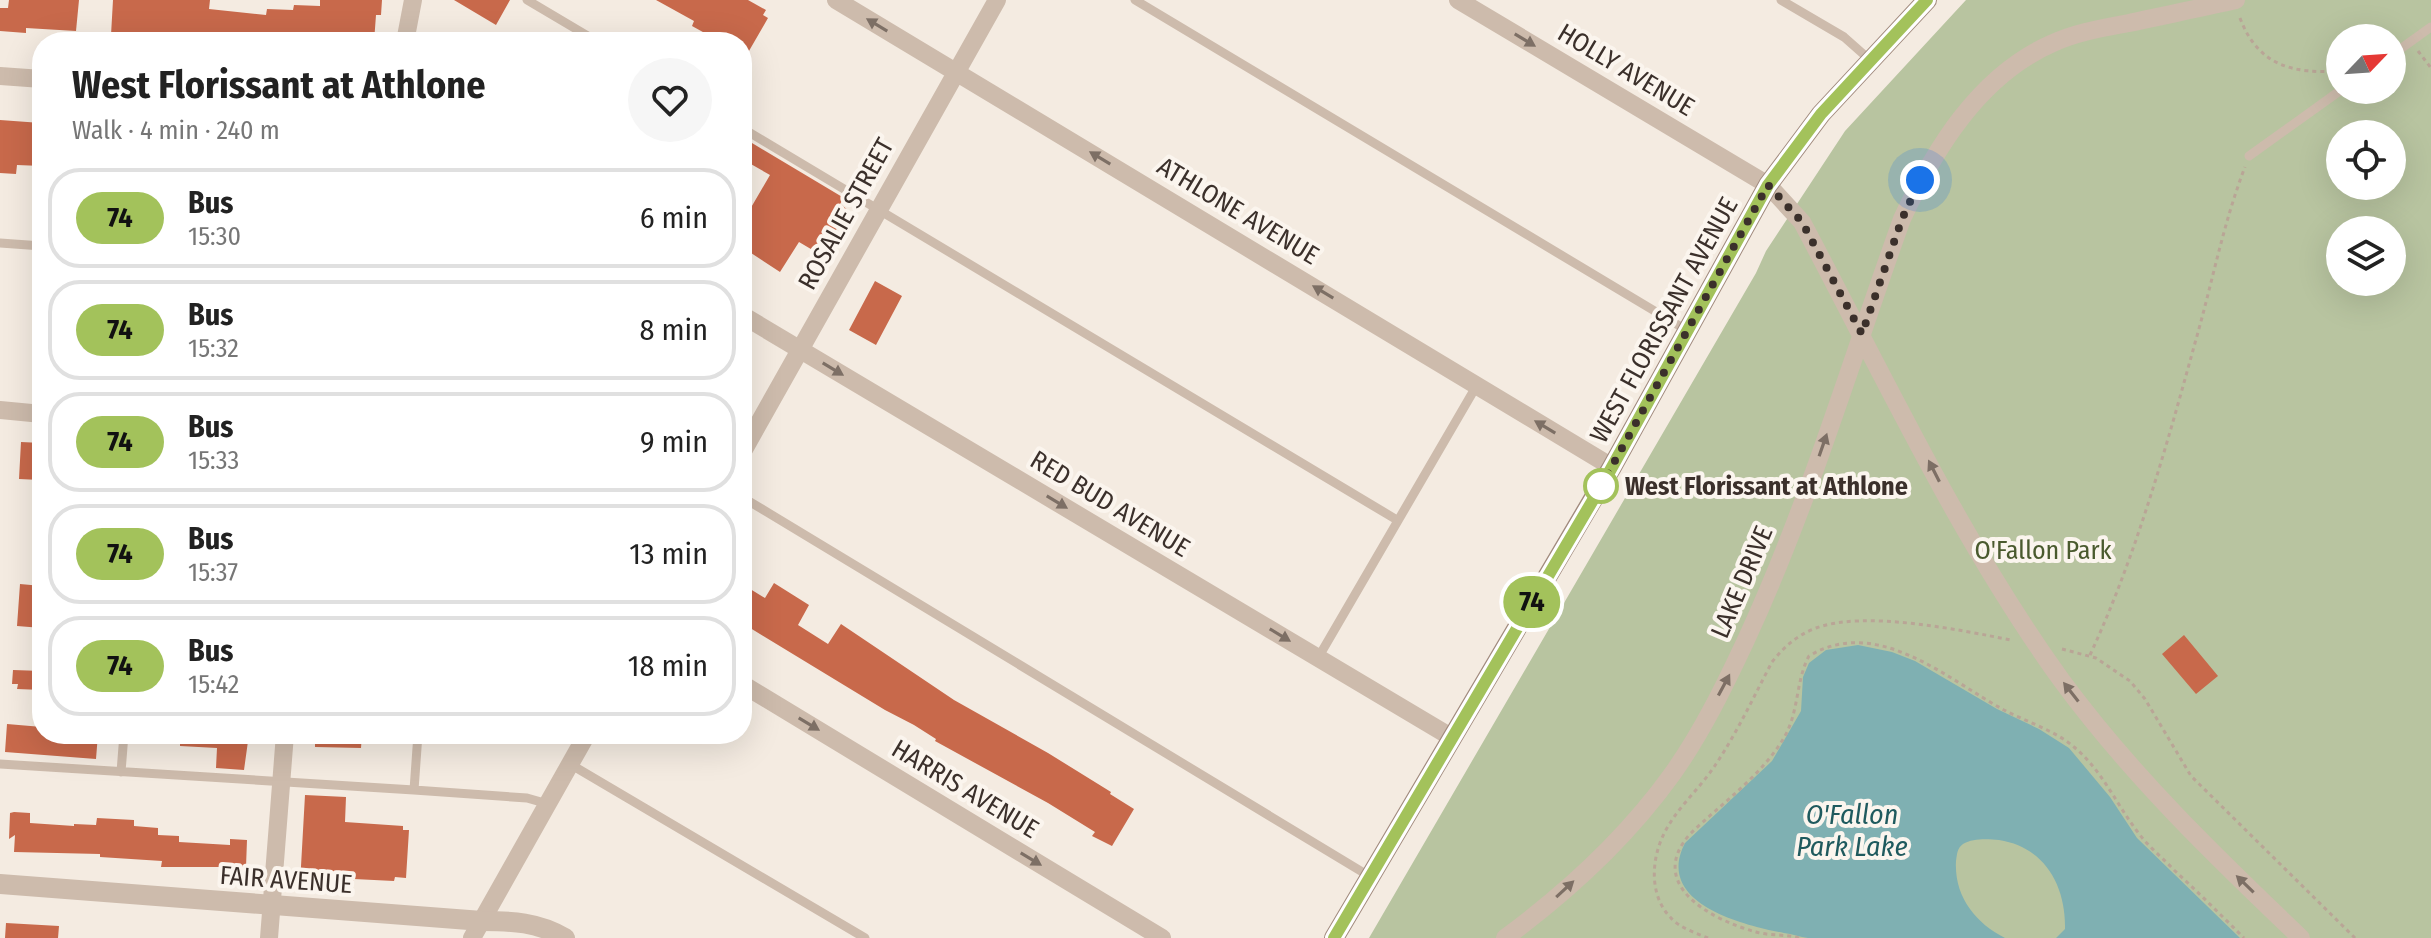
<!DOCTYPE html>
<html lang="en">
<head>
<meta charset="utf-8">
<style>
	body { margin:0; font-family:"Fira Sans Condensed",sans-serif; background:#f6f6f6; color:#222; height:100vh; display:flex; flex-direction:column; font-size:30px; white-space:nowrap }
	* { box-sizing:border-box; margin:0 }
	p { font-size:26px; color:#767676 }
	.icon { flex:none; width:44px; height:44px; fill:none; stroke:currentColor; stroke-width:2; stroke-linecap:round; stroke-linejoin:round }
	.map { position:relative; flex:1; overflow:hidden }
	.details { position:absolute; left:32px; top:32px; width:720px; height:712px; display:flex; flex-direction:column; background:#fff; border-radius:32px; box-shadow:0 8px 32px #0002 }
	.details>* { flex:none }
	.badge { padding:0 16px; border-radius:26px; font-size:28px; line-height:52px }
	.needle { width:52px; rotate:65deg }
	.tools { position:absolute; left:2326px; top:24px; display:grid; gap:16px }
	.tools a { display:grid; place-items:center; width:80px; height:80px; border-radius:50%; background:#fff; box-shadow:0 8px 32px #0002; font-size:40px }
	.you { position:absolute; width:40px; height:40px; margin:-20px; border:6px solid #fff; border-radius:50%; background:#1a73e8; box-shadow:0 0 0 12px #1a73e833 }
	.map>.badge { position:absolute; translate:-50% -50%; box-shadow:0 0 0 4px #fff }
	.round { display:grid; place-items:center; flex:none; width:84px; height:84px; border-radius:42px; background:#f6f6f6 }
	.head { display:flex; align-items:center; justify-content:space-between; height:136px; padding:0 40px }
	h1 { font-size:38px; font-weight:700; line-height:60px }
	ul { padding:0; list-style:none }
	li { display:flex; align-items:center; gap:24px; height:100px; margin:0 16px 12px; padding:0 24px; border:4px solid #e0e0e0; border-radius:32px }
	li div { flex:1 }
	li b { display:block; font-size:30px }
	li em { font-style:normal }
	li .badge { min-width:88px; font-weight:700; text-align:center }
	.map>svg:first-child { display:block }
</style>
</head>
<body>
<div class="map">
<svg width="2431" height="938" viewBox="0 0 2431 938">
	<rect width="100%" height="100%" fill="#f4ebe1"/>
	<path fill="#b8c4a0" fill-rule="evenodd" d="M1966 0H2431V938H1369L1756 273 1766 251 1845 131ZM2340 38H2392V90H2340ZM2340 134H2392V186H2340ZM2340 230H2392V282H2340Z"/>
	<path fill="#7fb0b2" d="M1858 645 1892 652 1915 661 1997 709 2039 729 2069 748 2110 797 2137 838 2240 938H2056L2065 929C2066 886 2045 847 1999 840 1988 839 1973 838 1963 844 1957 848 1957 855 1956 861 1954 896 1975 923 2005 938 1940 938 1873 938 1808 938 1800 937 1792 934 1784 933 1742 925 1654 903 1685 843L1772 761 1801 711 1803 677 1809 663 1826 650Z"/>
	<path fill="#c8694b" d="M9 0H79L76 31 26 28V33L0 31V8H8Z
		M113 0H210L209 9 266 15 267 9 293 10 294 5 320 6V0H382L381 15H376L374 42H157V37L111 35Z
		M454 0H510L496 25Z
		M656 0H748L766 10 763 15 768 18 742 63V42H721L692 26 694 21Z
		M0 120 41 123 42 166 17 165 16 174 0 173Z
		M742 137 844 198 840 204 848 210 821 255 799 242 780 272 748 251 742 243V223L770 175 742 159Z
		M875 281 902 296 876 345 849 330Z
		M21 442 42 443 40 480 19 479Z
		M774 583 809 605 798 625 828 644 841 624 954 700 1048 753 1111 792 1110 794 1134 809 1112 846 1092 836 1095 832 1048 803 935 741 936 739 914 725 885 710 742 623V584L765 598Z
		M20 584 42 586V628L17 626Z
		M2184 635 2218 676 2196 694 2162 654Z
		M13 670 42 671V690L17 689 18 684H12Z
		M7 724 42 727V734H98L96 759 5 752Z
		M180 734H249L244 770 216 768 217 748 180 746Z
		M315 734H362L361 748 315 747Z
		M305 795 346 797 345 822 403 826V830H409L406 878 395 877 394 881 354 879 353 886 300 884Z
		M14 812 30 813V823L74 826V824L96 825 97 818 134 820V826L158 828V835L179 836V842L230 845V839L247 840 246 867H161L162 861 100 857V854L14 852 15 835 9 839 10 813Z
		M6 923 59 926 58 938H5Z"/>
	<g fill="none" stroke-linecap="round" stroke-linejoin="round">
		<path stroke="#b9a596" stroke-width="3" stroke-dasharray="4 4" stroke-linecap="butt" d="M2240 18C2258 66 2293 74 2340 71
			M2418 51 2431 68
			M2062 649 2096 658 2130 681 2145 699 2191 776 2355 938
			M2090 655C2136 556 2166 448 2195 343 2212 284 2223 224 2245 167
			M1708 938C1696 933 1680 928 1671 918 1650 897 1651 863 1662 838 1674 810 1700 789 1716 764 1738 731 1754 696 1772 662 1784 647 1797 635 1816 628 1865 610 1960 630 2011 640
			M1799 938C1785 934 1770 936 1756 932 1712 920 1645 885 1690 834 1722 803 1765 773 1786 734 1799 709 1796 680 1809 656 1877 615 1947 679 2004 710 2027 722 2054 730 2074 747 2103 771 2117 806 2140 835 2150 848 2163 858 2174 870 2198 892 2221 915 2244 938"/>
		<path stroke="#cdbbac" stroke-width="9" d="M527 0 598 42
			M1135 0 1688 331
			M1781 0 1844 37 1870 60
			M2392 55 2431 27
			M742 128 1397 520
			M2249 156 2341 90
			M0 243 42 246
			M742 497 1369 876
			M1318 658 1477 385
			M0 764 414 790 418 734
			M570 764 865 938
			M121 772 124 734
			M414 790 527 798 548 804"/>
		<path stroke="#cdbbac" stroke-width="18" d="M836 0 1612 467
			M1458 0 1768 185 1802 222C1884 376 1960 540 2062 681 2132 776 2216 857 2301 938
			M405 42 413 0
			M0 76 42 79
			M742 315 1451 737
			M0 410 42 414
			M742 453 997 0
			M742 684 1162 938
			M269 938 285 734
			M472 938 587 734
			M1505 938C1566 893 1628 836 1673 773 1702 732 1725 685 1746 640 1809 504 1851 360 1902 219 1934 150 1979 75 2053 43 2077 32 2103 28 2129 23 2165 15 2201 8 2236 0"/>
		<path stroke="#cdbbac" stroke-width="20" d="M0 884 482 921C512 921 538 922 565 938"/>
		<path stroke="#a18a7d" stroke-width="20" d="M1334 938 1612 467 1768 185 1821 114 1927 0"/>
	</g>
	<defs><path id="oneway-solid" d="M-6-.8H1V-3.2L6.5 0L1 3.2V.8H-6Z" transform="scale(2)"/></defs>
	<g fill="#7d6f65">
		<use href="#oneway-solid" transform="translate(877 25) rotate(-149)"/>
		<use href="#oneway-solid" transform="translate(1525 40) rotate(31)"/>
		<use href="#oneway-solid" transform="translate(1100 158) rotate(-149)"/>
		<use href="#oneway-solid" transform="translate(1323 292) rotate(-149)"/>
		<use href="#oneway-solid" transform="translate(833 369) rotate(31)"/>
		<use href="#oneway-solid" transform="translate(1545 427) rotate(-149)"/>
		<use href="#oneway-solid" transform="translate(1823 445) rotate(-71)"/>
		<use href="#oneway-solid" transform="translate(1934 471) rotate(-117)"/>
		<use href="#oneway-solid" transform="translate(1057 502) rotate(31)"/>
		<use href="#oneway-solid" transform="translate(1280 635) rotate(31)"/>
		<use href="#oneway-solid" transform="translate(1724 685) rotate(-62)"/>
		<use href="#oneway-solid" transform="translate(2071 692) rotate(-128)"/>
		<use href="#oneway-solid" transform="translate(809 724) rotate(31)"/>
		<use href="#oneway-solid" transform="translate(1031 859) rotate(31)"/>
		<use href="#oneway-solid" transform="translate(2245 884) rotate(-136)"/>
		<use href="#oneway-solid" transform="translate(1565 889) rotate(-43)"/>
	</g>
	<g fill="none" stroke-linecap="round" stroke-linejoin="round">
		<g stroke="#fff" stroke-width="18">
			<path id="line" d="M1334 938 1606 478 1768 185 1821 114 1927 0"/>
		</g>
		<use href="#line" stroke="#a3c25b" stroke-width="12"/>
		<path stroke="#3b302b" stroke-width="8" stroke-dasharray="0 14.4" d="M1601 486 1768 185 1802 222 1862 334 1902 219 1920 180"/>
	</g>
	<circle fill="#fff" stroke="#a3c25b" stroke-width="4" cx="1601" cy="486" r="16"/>
	<g text-anchor="middle" dominant-baseline="central" stroke-width="8" stroke-linejoin="round" paint-order="stroke">
		<g font-size="26" fill="#3b302b" stroke="#fbf5ee">
			<text transform="translate(1626 70) rotate(31)">HOLLY AVENUE</text>
			<text transform="translate(1238 211) rotate(31)">ATHLONE AVENUE</text>
			<text transform="translate(846 214) rotate(-61)">ROSALIE STREET</text>
			<text transform="translate(1664 320) rotate(-61)">WEST FLORISSANT AVENUE</text>
			<text transform="translate(1110 504) rotate(31)">RED BUD AVENUE</text>
			<text transform="translate(1742 582) rotate(-67)">LAKE DRIVE</text>
			<text transform="translate(965 789) rotate(31)">HARRIS AVENUE</text>
			<text transform="translate(286 880) rotate(4)">FAIR AVENUE</text>
		</g>
		<g font-size="26" font-weight="bold" fill="#3b302b" stroke="#fbf5ee" text-anchor="start">
			<text x="1625" y="486">West Florissant at Athlone</text>
		</g>
		<g font-size="26" fill="#4a5a2e" stroke="#fbf5ee">
			<text x="2043" y="550">O'Fallon Park</text>
		</g>
		<g font-size="28" font-style="italic" fill="#1f5a5e" stroke="#fbf5ee">
			<text x="1852" y="814">O'Fallon<tspan x="1852" dy="32">Park Lake</tspan></text>
		</g>
	</g>
</svg>
<div class="tools">
<a><svg class="needle" viewBox="-14 -14 28 28"><path d="M0-13l5 13h-10z" fill="#e53935"/><path d="M0 13l5-13h-10z" fill="#767676"/></svg></a>
<a><svg class="icon" aria-label="locate" viewBox="0 0 24 24"><circle cx="12" cy="12" r="6"/><path d="M12 2v4M12 18v4M2 12h4M18 12h4"/></svg></a>
<a><svg class="icon" aria-label="layers" viewBox="0 0 24 24"><path d="M12 4l9 5-9 5-9-5zM3 14l9 5 9-5"/></svg></a>
</div>
<div class="you" style="left:1920px;top:180px"></div>
<b class="badge" style="left:1532px;top:602px;background:#a3c25b;color:#111">74</b>
<section class="details">
<div class="head"><div><h1>West Florissant at Athlone</h1><p>Walk · 4 min · 240 m</p></div><a class="round"><svg class="icon" aria-label="heart" viewBox="0 0 24 24"><path d="M12 20l-8-8c-3-5 5-10 8-4 3-6 11-1 8 4z"/></svg></a></div>
<ul>
<li><span class="badge" style="background:#a3c25b;color:#111">74</span><div><b>Bus</b><p>15:30</p></div><em>6 min</em></li>
<li><span class="badge" style="background:#a3c25b;color:#111">74</span><div><b>Bus</b><p>15:32</p></div><em>8 min</em></li>
<li><span class="badge" style="background:#a3c25b;color:#111">74</span><div><b>Bus</b><p>15:33</p></div><em>9 min</em></li>
<li><span class="badge" style="background:#a3c25b;color:#111">74</span><div><b>Bus</b><p>15:37</p></div><em>13 min</em></li>
<li><span class="badge" style="background:#a3c25b;color:#111">74</span><div><b>Bus</b><p>15:42</p></div><em>18 min</em></li>
</ul>
</section>
</div>
</body>
</html>
